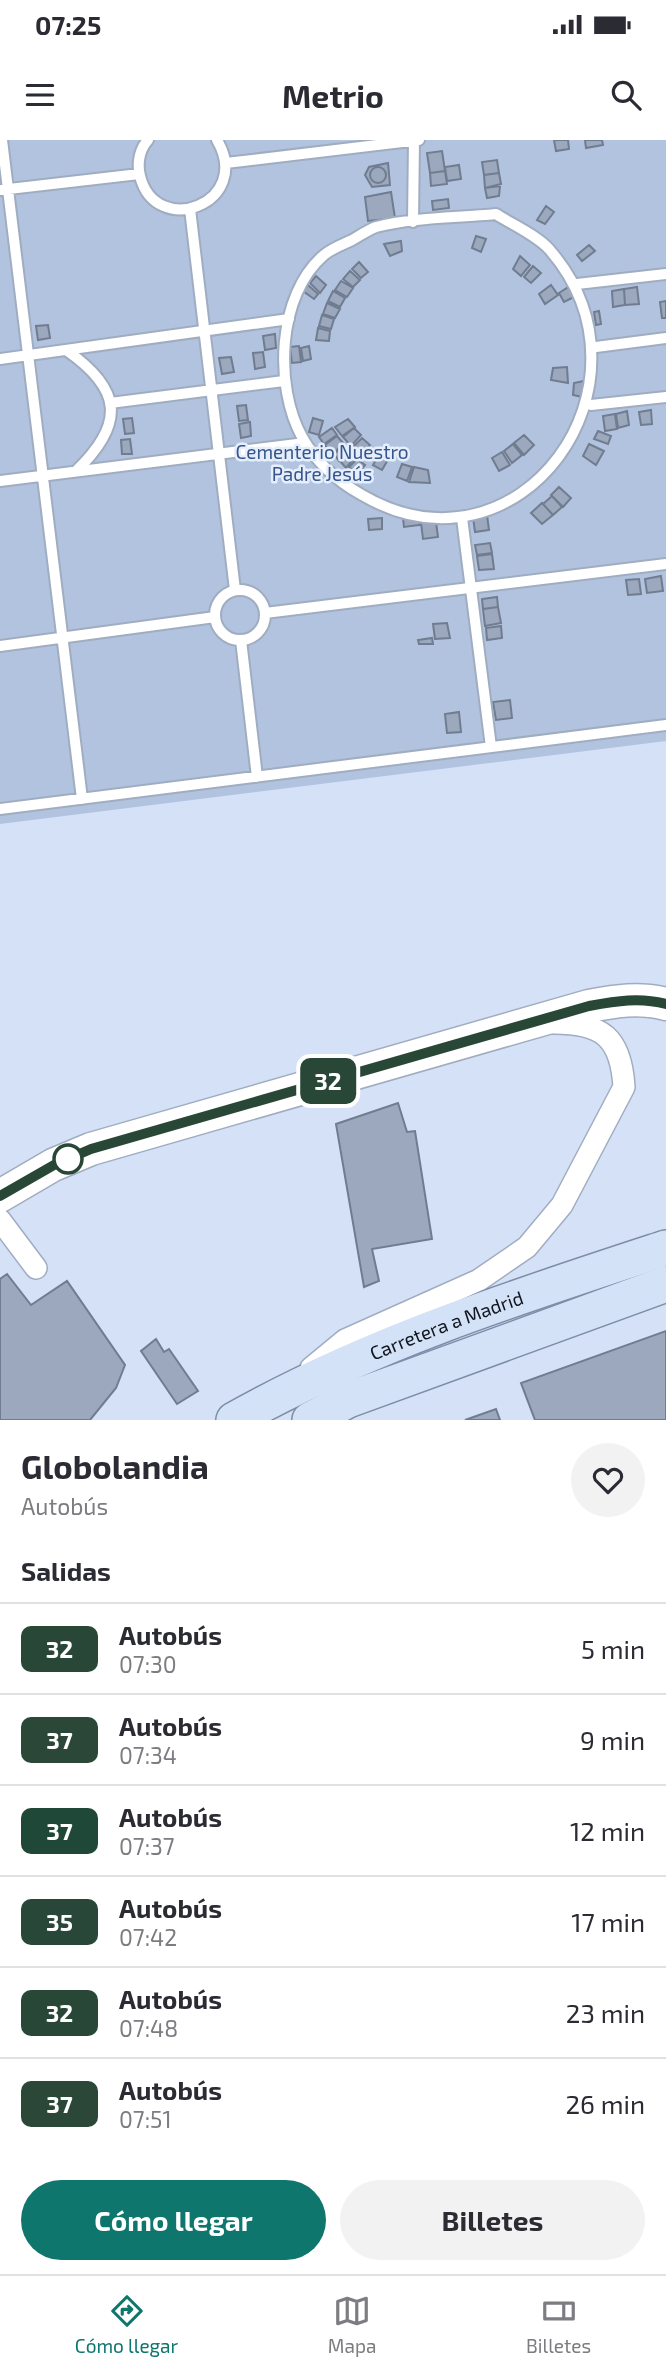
<!DOCTYPE html>
<html lang="es">
<head>
<meta charset="utf-8">
<style>
	body { margin:0; font-family:"Exo 2",sans-serif; background:#f2f2f3; color:#2b2b33; height:100vh; display:flex; flex-direction:column; font-size:26px; white-space:nowrap }
	* { box-sizing:border-box; margin:0 }
	p { font-size:23px; color:#7c7c81 }
	.icon { flex:none; width:38px; height:38px; fill:none; stroke:currentColor; stroke-width:2; stroke-linecap:round; stroke-linejoin:round }
	.map { position:relative; height:1280px; overflow:hidden }
	.panel { display:flex; flex-direction:column; background:#fff; flex:1 }
	.panel>* { flex:none }
	.badge { padding:0 14px; border-radius:10px; font-size:24px; line-height:46px }
	.map>.badge { position:absolute; translate:-50% -50%; box-shadow:0 0 0 4px #fff }
	h2 { padding:0 21px; font-size:26px; line-height:63px }
	.round { display:grid; place-items:center; flex:none; width:74px; height:74px; border-radius:37px; background:#f2f2f3 }
	.overview { display:flex; align-items:center; justify-content:space-between; height:119px; padding:0 21px }
	h1 { font-size:33px; font-weight:700; line-height:52px }
	.primary-button { display:flex; gap:14px; margin-top:auto; padding:14px 21px }
	.primary-button a { flex:1; height:80px; border-radius:42px; background:#0f766e; color:#fff; font-size:28px; font-weight:700; line-height:80px; text-align:center }
	.primary-button a+a { background:#f2f2f3; color:#2b2b33 }
	ul { padding:0; list-style:none }
	li { display:flex; align-items:center; gap:21px; height:91px; padding:0 21px; border-top:2px solid #e1e1e2 }
	li div { flex:1 }
	li b { display:block; font-size:26px }
	li em { font-style:normal }
	li .badge { min-width:77px; font-weight:700; text-align:center }
	.status { display:flex; justify-content:space-between; align-items:center; height:49px; padding:0 35px; background:#fff; direction:ltr }
	.status svg { height:19px; fill:currentColor }
	header { display:flex; justify-content:space-between; align-items:center; height:91px; padding:0 21px; background:#fff; font-size:32px; font-weight:700 }
	.dock { display:flex; justify-content:space-around; align-items:center; height:98px; border-top:2px solid #e1e1e2; background:#fff; font-size:19px; color:#7c7c81 }
	.dock a { display:grid; justify-items:center; gap:4px }
	.dock .current { color:#0f766e }
	.map>svg:first-child { display:block }
</style>
</head>
<body>
<div class="status"><b>07:25</b><svg viewBox="0 0 49 12"><path d="M0 12V9h3v3zM5 12V6h3v6zM10 12V3h3v9zM15 12V0h3v12zM26 1h20v11H26zM47 4h2v5h-2z"/></svg></div>
<header><svg class="icon" aria-label="menu" viewBox="0 0 24 24"><path d="M4 6h16M4 12h16M4 18h16"/></svg>Metrio<svg class="icon" aria-label="search" viewBox="0 0 24 24"><circle cx="10" cy="10" r="6"/><path d="M15 15l6 6"/></svg></header>
<div class="map">
<svg width="666" height="1280" viewBox="0 0 666 1280">
	<rect width="100%" height="100%" fill="#d4e1f7"/>
	<path fill="#b2c3df" d="M0 0H666V601L0 684Z"/>
	<path fill="#9ca8bd" stroke="#707c8f" stroke-width="2" d="M554 0H568L569 9 556 11Z
		M585 0H602L603 5 586 8Z
		M442 11 445 31 430 33 427 13Z
		M497 20 499 33 484 35 482 22Z
		M388 23 390 45 372 47 365 35 369 27Z
		M459 25 461 39 447 41 445 27Z
		M370 35a8 8 0 1 1 16 0a8 8 0 1 1-16 0Z
		M445 31 447 44 431 46 430 33Z
		M499 33 501 44 485 48 484 35Z
		M500 46 499 56 487 58 485 48Z
		M391 52 395 78 368 81 365 57Z
		M448 59 449 68 433 70 432 61Z
		M546 66 554 72 545 84 537 80Z
		M476 96 486 99 481 112 472 108Z
		M401 101 402 111 390 116 384 104Z
		M589 105 595 111 582 121 577 115Z
		M520 116 530 125 521 136 513 129Z
		M359 122 368 132 361 138 352 129Z
		M533 126 541 133 531 143 524 137Z
		M350 131 360 140 353 147 343 139Z
		M316 136 326 145 320 153 310 143Z
		M341 141 353 148 347 157 335 150Z
		M308 145 318 154 314 159 303 151Z
		M551 145 558 155 545 164 539 154Z
		M570 146 576 156 564 162 559 153Z
		M637 147 639 164 625 165 624 149Z
		M624 149 625 165 613 167 612 151Z
		M333 151 345 158 340 167 328 161Z
		M666 161V178H662L660 162Z
		M327 163 340 169 335 178 323 174Z
		M599 171 601 184 596 185 594 172Z
		M322 175 334 179 331 189 319 186Z
		M48 185 50 198 38 200 36 186Z
		M318 188 330 191 329 201 316 200Z
		M275 194 276 208 265 210 263 196Z
		M299 206 301 222 292 223 290 207Z
		M309 206 311 219 303 221 301 208Z
		M263 212 265 227 255 229 253 213Z
		M231 217 234 232 222 234 219 218Z
		M567 227 568 243 551 240 553 228Z
		M588 240 582 257 573 255 574 243Z
		M246 265 248 280 239 281 237 266Z
		M651 270 652 284 641 285 639 272Z
		M627 271 629 285 618 288 616 274Z
		M615 274 617 289 605 291 603 276Z
		M132 278 134 293 125 294 123 279Z
		M313 278 323 281 319 295 309 292Z
		M348 279 355 287 342 296 335 287Z
		M250 282 251 296 241 298 239 284Z
		M332 288 337 295 324 304 319 297Z
		M354 288 361 295 351 306 343 297Z
		M598 291 611 296 608 304 594 299Z
		M524 295 534 305 524 315 514 303Z
		M337 296 344 304 332 314 325 305Z
		M362 298 370 305 361 316 352 308Z
		M130 299 132 314H122L121 300Z
		M513 304 522 315 512 323 504 311Z
		M589 304 604 311 596 325 583 316Z
		M345 305 349 311 339 321 334 314Z
		M351 311 355 317 346 328 340 321Z
		M502 312 510 325 499 331 492 318Z
		M380 313 389 318 382 330 373 325Z
		M357 319 365 325 358 334 349 327Z
		M402 324 412 327 407 341 397 337Z
		M414 327 428 330 430 343 409 342Z
		M559 347 571 358 563 367 551 355Z
		M552 356 562 367 553 375 543 364Z
		M542 363 553 375 542 384 531 373Z
		M487 375 489 390 475 392 473 377Z
		M419 376 420 385 404 387 403 378Z
		M382 378V389L369 390 368 379Z
		M436 382 438 397 423 399 421 383Z
		M490 403 492 413 477 415 475 405Z
		M492 414 494 429 479 430 477 416Z
		M661 436 663 451 647 453 645 439Z
		M639 439 641 454 628 455 626 440Z
		M497 457 498 467 483 469 482 459Z
		M498 467 501 483 485 486 483 469Z
		M447 483 450 498 435 499 433 484Z
		M501 486 502 498 487 500 486 488Z
		M432 498 433 504H419L418 500Z
		M510 560 512 578 496 580 493 562Z
		M459 572 461 592 447 593 445 574Z
		M398 963 407 992 415 991 432 1099 372 1109 379 1141 364 1147 336 984Z
		M7 1134 31 1165 67 1141 125 1225 116 1248 90 1280H0V1139Z
		M666 1191V1280H535L521 1243Z
		M156 1199 164 1212 169 1209 198 1251 177 1264 141 1211Z
		M496 1269 500 1280H465Z"/>
	<g fill="none" stroke-linecap="round" stroke-linejoin="round">
		<g stroke="#a0adc1" stroke-width="14">
			<path id="lane" d="M2 0 82 659
				M148 0C139 10 137 24 140 36 156 100 254 63 217 0
				M226 23 419 0
				M0 50 139 34
				M190 69 235 450
				M496 74C513 85 536 95 549 109 666 243 520 447 362 355 337 341 316 322 302 297 274 246 277 155 324 115 332 108 344 104 352 100 359 96 368 90 376 87 414 77 457 78 496 74Z
				M413 82 414 0
				M577 144 666 134
				M596 207 666 198
				M66 210C122 249 126 283 76 331
				M0 219 289 179
				M110 263 284 241
				M591 265 666 257
				M0 341 305 303
				M462 378 491 607
				M215 475a25 25 0 1 1 50 0a25 25 0 1 1-50 0Z
				M265 473 666 424
				M241 500 257 637
				M0 506 215 477
				M0 669 666 585"/>
		</g>
		<g stroke="#a0adc1" stroke-width="24">
			<path id="street" d="M0 1080 36 1128
				M311 1228 345 1200 479 1140 527 1107 562 1065 624 947C621 897 602 883 554 883"/>
		</g>
		<g stroke="#a0adc1" stroke-width="35">
			<path id="secondary" d="M0 1056 53 1025 91 1009 589 866C616 861 639 857 666 864"/>
		</g>
		<g stroke="#7e8da7" stroke-width="38">
			<g id="primary">
				<path id="s1" d="M234 1280C369 1204 519 1156 666 1108"/>
				<path d="M310 1280 348 1260 666 1144"/>
			</g>
		</g>
		<use href="#lane" stroke="#fff" stroke-width="10"/>
		<use href="#street" stroke="#fff" stroke-width="21"/>
		<use href="#secondary" stroke="#fff" stroke-width="32"/>
		<use href="#primary" stroke="#d4e2f7" stroke-width="35"/>
	</g>
	<g fill="none" stroke-linecap="round" stroke-linejoin="round">
		<g stroke="#fff" stroke-width="16">
			<path id="line" d="M0 1056 54 1025 91 1009 589 866C616 861 640 857 666 864"/>
		</g>
		<use href="#line" stroke="#294737" stroke-width="10"/>
	</g>
	<circle fill="#fff" stroke="#294737" stroke-width="3.5" cx="68" cy="1019" r="14"/>
	<g text-anchor="middle" dominant-baseline="central" stroke-width="5" stroke-linejoin="round" paint-order="stroke">
		<g font-size="19" fill="#34558d" stroke="#e6eefb">
			<text x="322" y="311">Cementerio Nuestro<tspan x="322" dy="22">Padre Jesús</tspan></text>
		</g>
		<g font-size="19" fill="#11151d" stroke="#e6eefb">
			<text stroke="none"><textPath href="#s1" startOffset="233">Carretera a Madrid</textPath></text>
		</g>
	</g>
</svg>
<b class="badge" style="left:328px;top:941px;background:#294737;color:#fff">32</b>
</div>
<section class="panel">
<div class="overview"><div><h1>Globolandia</h1><p>Autobús</p></div><a class="round"><svg class="icon" aria-label="heart" viewBox="0 0 24 24"><path d="M12 20l-8-8c-3-5 5-10 8-4 3-6 11-1 8 4z"/></svg></a></div>
<h2>Salidas</h2>
<ul>
<li><span class="badge" style="background:#294737;color:#fff">32</span><div><b>Autobús</b><p>07:30</p></div><em>5 min</em></li>
<li><span class="badge" style="background:#2a4738;color:#fff">37</span><div><b>Autobús</b><p>07:34</p></div><em>9 min</em></li>
<li><span class="badge" style="background:#204838;color:#fff">37</span><div><b>Autobús</b><p>07:37</p></div><em>12 min</em></li>
<li><span class="badge" style="background:#294738;color:#fff">35</span><div><b>Autobús</b><p>07:42</p></div><em>17 min</em></li>
<li><span class="badge" style="background:#294737;color:#fff">32</span><div><b>Autobús</b><p>07:48</p></div><em>23 min</em></li>
<li><span class="badge" style="background:#2a4738;color:#fff">37</span><div><b>Autobús</b><p>07:51</p></div><em>26 min</em></li>
</ul>
<div class="primary-button"><a>Cómo llegar</a><a>Billetes</a></div>
</section>
<nav class="dock">
<a class="current"><svg class="icon" aria-label="directions" viewBox="0 0 24 24"><path d="M12 3l9 9-9 9-9-9zM9 14v-3h6M13 9l2 2-2 2"/></svg>Cómo llegar</a>
<a><svg class="icon" aria-label="map" viewBox="0 0 24 24"><path d="M3 6l6-2 6 2 6-2v14l-6 2-6-2-6 2zM9 4v14M15 6v14"/></svg>Mapa</a>
<a><svg class="icon" aria-label="tickets" viewBox="0 0 24 24"><path d="M3 7h18v10H3zM15 7v10"/></svg>Billetes</a>
</nav>
</body>
</html>
